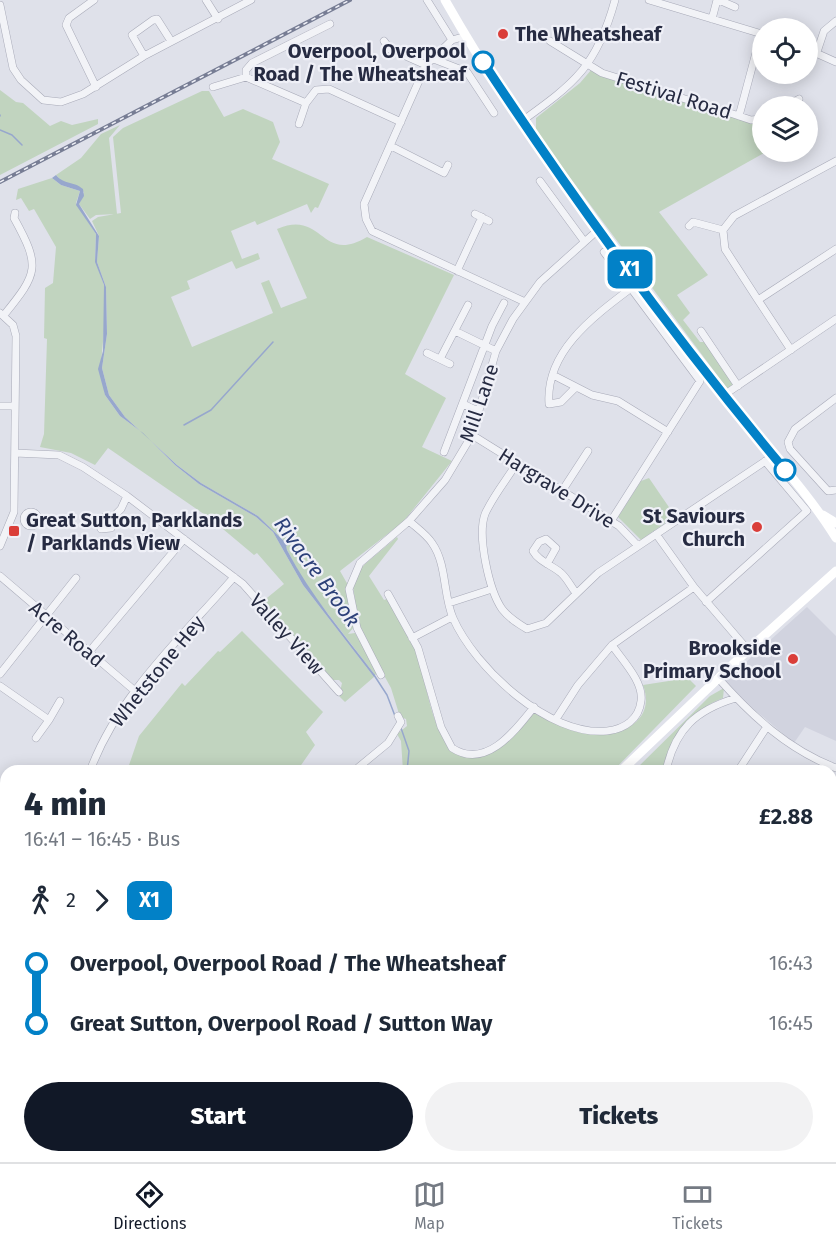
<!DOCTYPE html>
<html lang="en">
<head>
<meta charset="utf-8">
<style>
	body { margin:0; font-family:"Fira Sans",sans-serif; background:#f2f2f3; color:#1f2937; height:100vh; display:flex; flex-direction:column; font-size:22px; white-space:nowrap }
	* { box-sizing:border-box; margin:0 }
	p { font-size:20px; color:#747a83 }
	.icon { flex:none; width:33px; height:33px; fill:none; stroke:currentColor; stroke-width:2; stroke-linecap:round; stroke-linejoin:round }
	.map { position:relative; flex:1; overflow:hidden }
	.details { position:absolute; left:0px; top:765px; width:837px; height:398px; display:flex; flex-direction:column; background:#fff; border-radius:18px 18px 0 0; box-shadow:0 3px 15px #0003 }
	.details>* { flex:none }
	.badge { padding:0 12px; border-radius:9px; font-size:21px; line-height:39px }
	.controls { position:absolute; left:752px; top:18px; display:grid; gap:12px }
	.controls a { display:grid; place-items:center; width:66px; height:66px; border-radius:50%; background:#fff; box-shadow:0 3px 15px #0003; font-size:30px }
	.map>.badge { position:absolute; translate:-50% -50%; box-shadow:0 0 0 3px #fff }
	.legs { display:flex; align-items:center; gap:9px; height:66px; padding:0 24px; font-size:20px }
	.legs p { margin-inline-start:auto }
	.headline { display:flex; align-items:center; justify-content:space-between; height:102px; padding:0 24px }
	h1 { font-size:33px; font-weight:800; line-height:45px }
	.cta { display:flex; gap:12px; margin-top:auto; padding:12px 24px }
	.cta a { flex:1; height:69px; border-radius:36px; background:#111827; color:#fff; font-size:24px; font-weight:800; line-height:69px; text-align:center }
	.cta a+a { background:#f2f2f3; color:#1f2937 }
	ul { padding:0 24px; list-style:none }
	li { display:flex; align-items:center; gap:21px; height:60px; font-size:22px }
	li i { display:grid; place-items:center; width:9px; height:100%; margin:0 8px; background:currentColor }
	li i::after { content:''; width:15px; height:15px; margin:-8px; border:4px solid; border-radius:50%; background:#fff }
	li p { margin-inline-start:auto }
	li:first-child i { background:linear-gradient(#0000 50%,currentColor 0) }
	li:last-child i { background:linear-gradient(currentColor 50%,#0000 0) }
	.tab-bar { display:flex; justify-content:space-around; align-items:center; height:84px; border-top:2px solid #e0e1e3; background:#fff; font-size:16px; color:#747a83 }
	.tab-bar a { display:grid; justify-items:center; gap:3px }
	.tab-bar .active { color:#111827 }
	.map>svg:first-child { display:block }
</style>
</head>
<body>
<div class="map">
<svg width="836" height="1162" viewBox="0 0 836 1162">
	<rect width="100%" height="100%" fill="#dfe1ea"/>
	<path fill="#d1d3df" d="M807 607 836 636V741L805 727 794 743 756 711 725 681Z
		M836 1032V1112L831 1107V1034Z"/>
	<path fill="#c1d4bf" d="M592 69 749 122H762V152H766L659 212 708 275 677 295 690 313 683 320 700 342H707L737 385 729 391 536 132V118L580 83Z
		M0 90 16 102 23 103 50 126 61 121 72 125 98 119V124L0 175Z
		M202 91H209L224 117 243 109 273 122 280 142 272 159 329 184 318 208 315 207 311 213 307 204 257 225 255 221 231 231 242 259 258 253 260 259 236 269 232 261 187 281 190 289 171 297 192 347 273 313 261 283 269 280 281 308 307 298 277 229C324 209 320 265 367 237L454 275 405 374 446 398 422 447 452 461 403 522 340 571 348 585 354 627 348 634 355 633 378 673 375 675 305 584 287 550 285 546 288 545 258 516 201 483 177 465 125 417 109 395 102 368 107 334 106 287 97 262 99 236 92 221 98 217 121 213 113 137 123 128Z
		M120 125 109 138 117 214 96 215 90 219 79 204 84 192 63 183 56 175 81 158 101 134Z
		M52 178 61 185 80 191 76 203 96 234 95 259 104 285V331L101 363 105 395 120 416 143 433 175 465 199 484 256 517 273 532 303 585 374 677 345 702 339 696 342 683 339 680H332L262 602 284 584 257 553 254 555 211 519 108 448 95 465 71 453 40 447 44 434 47 339 44 338 45 288 53 283 56 247 34 209 29 211 21 198 16 200 18 189Z
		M649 478 675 516 641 540 618 517 641 481Z
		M397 537 398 539 369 576 384 600 387 599C397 616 410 634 417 652 427 680 434 768 478 756 493 752 510 741 520 729 525 723 528 716 534 711 549 719 564 729 581 733 612 739 658 726 643 685L688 678 696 686 613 771H523L519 769 515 771H403L401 741 397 734 407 726 406 719 400 717 391 688 359 630 353 586 357 572 366 563Z
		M242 631 323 712 306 732 315 745 297 771H127L139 736 182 683 185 686 218 651 220 652Z
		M724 688 723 698C685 713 680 737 665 771H634L710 696Z"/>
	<path fill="#97a7cd" d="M56 175C64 185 74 181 83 189L84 196 79 204 99 236 97 262 106 287 107 334 102 368 109 395 125 417 177 465 201 483 258 516 288 545 286 546 287 550C311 596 344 634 375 675L374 677 303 585 273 532 256 517 199 484 175 465 143 433 120 416 105 395 98 369 103 351 104 285 95 262 96 234 76 205 80 191 61 185 52 178Z"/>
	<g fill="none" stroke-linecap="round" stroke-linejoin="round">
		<path stroke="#97a7cd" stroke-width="1.5" d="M0 115V116
			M0 130 12 135 22 145
			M184 425 211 410 273 342
			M374 675 387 695 395 716
			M401 728 409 751 407 771
			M515 771 519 769 523 771"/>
		<g stroke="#a8aab8" stroke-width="8">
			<path id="minor" d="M94 0 69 18 66 25 96 87
				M206 0 218 19
				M427 0 452 40
				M649 0 762 34
				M719 0 735 7
				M0 5 13 68 21 80 43 100 61 102 83 94 144 56 251 0
				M712 19 717 0
				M330 24 252 63 246 70V77L306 103 316 90 329 89 401 122
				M466 36 452 40 426 65 364 204 366 219 372 231 525 302
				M384 41 390 49 426 65
				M550 41 602 73 733 114 751 120 762 119
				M807 49 836 62
				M817 52 824 31 836 21
				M144 56 132 35 153 20 157 19 171 41
				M431 58 467 72 494 113
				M213 87 246 77
				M786 106 799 99
				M739 116 761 34
				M522 121C575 83 597 66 615 0
				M299 124 306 103
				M391 146 444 173 448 165
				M540 181 584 241
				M475 214 489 221
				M689 226 693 222 723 230 734 216 836 161
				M723 230 725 249 758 300
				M604 252 700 381 611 521
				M457 271 482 217
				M0 313 13 325 16 336 14 512 0 546
				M4 315C38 273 41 267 14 218L15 213
				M455 331 496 351
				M701 331 738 386
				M791 350 758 300 836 249
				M427 353 450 364
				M440 359 468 305
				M553 375 592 395 618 401 668 432
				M576 387 561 402 549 404C545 350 597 314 634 286
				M724 395 836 319
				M836 398 795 429 788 442 790 449 828 491 836 490
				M463 404 478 411
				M0 406H14
				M472 435 619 526 638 546
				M444 452 492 326 504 303
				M15 453 59 455 83 467 127 496 243 584 339 692
				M517 463C507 479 493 496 485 514 477 536 489 590 502 609 509 618 517 623 527 629L546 623 598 573 773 456
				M562 491 588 451
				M24 519a7 7 0 1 1 14 0a7 7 0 1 1-14 0Z
				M110 520 104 517 98 522 101 529 111 528 110 520 121 509 127 496
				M409 521C417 528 427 535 432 543 447 564 443 595 453 618 475 668 549 737 607 731 625 729 639 719 641 701 644 682 622 660 612 645
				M656 534 694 587 748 650
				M547 564 556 548 546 539 539 542 533 551C539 562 552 565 561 573 567 578 571 587 576 593
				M0 576 135 691
				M388 594 418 648 441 727 452 748C486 770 515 731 534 707
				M706 602 807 511 765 461
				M449 603 492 589
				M412 638 452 617
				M89 652 184 539
				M0 674 76 578
				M381 675 357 628 349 589 360 563 409 521 445 480 472 435 496 351 513 319 540 282 599 229
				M718 678C752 716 787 749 836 768
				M0 686 49 720 60 701
				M556 719 578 685 612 645 694 587
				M36 738 49 720
				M90 771C118 695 182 637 234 577
				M354 771 388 743 401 722 398 716
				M666 771C675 729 696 710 736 698
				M738 771 766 728
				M0 852 6 842
				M831 871 836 885
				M831 895 836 893
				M831 954H836
				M831 959 836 977
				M0 970 6 962
				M0 973 6 978
				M0 1044 6 1039
				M0 1127 6 1129
				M44 1156 50 1162
				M348 1156 351 1162
				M823 1156 828 1162
				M94 1162 99 1156
				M197 1162 203 1156
				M249 1162V1156
				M361 1162 369 1156
				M595 1162 619 1156"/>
		</g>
		<g stroke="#9da3b6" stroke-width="12">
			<path id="primary" d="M0 888 6 893
				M260 1156 266 1162
				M278 1156 284 1162"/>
		</g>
		<use href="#minor" stroke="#f2f3f7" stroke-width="7"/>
		<path stroke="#fff" stroke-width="9" d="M445 0C524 140 627 267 724 394 760 443 804 486 836 538
			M823 515 836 523
			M621 771 748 650 836 571
			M290 1162V1156"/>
		<use href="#primary" stroke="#fff" stroke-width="10"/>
		<g stroke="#777d94" stroke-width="4">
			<path id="rail" d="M0 182 350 0"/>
		</g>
		<use href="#rail" stroke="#eff0f7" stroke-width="1.5" stroke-dasharray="4.5" stroke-linecap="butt"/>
	</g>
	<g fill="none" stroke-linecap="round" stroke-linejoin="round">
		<g stroke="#fff" stroke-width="14">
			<path id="line-1" d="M483 62C575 202 678 342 785 470"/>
		</g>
		<use href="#line-1" stroke="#0281c7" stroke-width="9"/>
	</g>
	<g fill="#da3e39" stroke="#eff0f7" stroke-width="2">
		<circle cx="503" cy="34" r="6"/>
		<circle cx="757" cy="527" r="6"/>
		<rect x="8" y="525" width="12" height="12" rx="3"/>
		<circle cx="793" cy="659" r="6"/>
	</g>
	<g fill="#fff" stroke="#0281c7" stroke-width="3">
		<circle cx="483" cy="62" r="10"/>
		<circle cx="785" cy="470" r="10"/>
	</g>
	<g text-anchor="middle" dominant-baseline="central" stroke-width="4.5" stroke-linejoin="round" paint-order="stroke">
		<g font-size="20" font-weight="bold" fill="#262b42" stroke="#eff0f7" text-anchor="start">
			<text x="515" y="34">The Wheatsheaf</text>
			<text x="745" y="516" text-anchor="end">St Saviours<tspan x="745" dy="23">Church</tspan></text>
			<text x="26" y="520">Great Sutton, Parklands<tspan x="26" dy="23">/ Parklands View</tspan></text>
			<text x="781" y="648" text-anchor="end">Brookside<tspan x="781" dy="23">Primary School</tspan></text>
		</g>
		<g font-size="20" font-weight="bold" fill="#262b42" stroke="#eff0f7" text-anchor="end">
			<text x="466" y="51">Overpool, Overpool<tspan x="466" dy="23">Road / The Wheatsheaf</tspan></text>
		</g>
		<g font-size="20" fill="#262b42" stroke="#eff0f7">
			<text transform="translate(674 95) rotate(17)">Festival Road</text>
			<text transform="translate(479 403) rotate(-71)">Mill Lane</text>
			<text transform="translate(557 488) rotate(32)">Hargrave Drive</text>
			<text transform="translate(67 634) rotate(40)">Acre Road</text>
			<text transform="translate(287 634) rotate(48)">Valley View</text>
			<text transform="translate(157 671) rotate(-51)">Whetstone Hey</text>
		</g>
		<g font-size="21" font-style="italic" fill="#2d4179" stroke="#eff0f7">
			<text transform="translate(317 572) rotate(54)">Rivacre Brook</text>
		</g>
	</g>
</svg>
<div class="controls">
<a><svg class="icon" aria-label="locate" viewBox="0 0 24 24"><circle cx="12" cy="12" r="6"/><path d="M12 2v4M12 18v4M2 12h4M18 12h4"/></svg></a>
<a><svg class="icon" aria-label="layers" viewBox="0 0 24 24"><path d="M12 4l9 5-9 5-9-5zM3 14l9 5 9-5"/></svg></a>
</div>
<b class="badge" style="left:630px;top:269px;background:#0281c7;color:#fff">X1</b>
<section class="details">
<div class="headline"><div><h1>4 min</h1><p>16:41 – 16:45 · Bus</p></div><b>£2.88</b></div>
<div class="legs"><svg class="icon" aria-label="walk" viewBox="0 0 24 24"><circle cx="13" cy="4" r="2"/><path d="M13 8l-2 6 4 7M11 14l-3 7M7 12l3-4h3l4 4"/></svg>2<svg class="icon" aria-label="forward" viewBox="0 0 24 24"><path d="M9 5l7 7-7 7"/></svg><b class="badge" style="background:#0281c7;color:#fff">X1</b></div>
<ul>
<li><i style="color:#0281c7"></i><b>Overpool, Overpool Road / The Wheatsheaf</b><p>16:43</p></li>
<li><i style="color:#0281c7"></i><b>Great Sutton, Overpool Road / Sutton Way</b><p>16:45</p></li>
</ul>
<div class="cta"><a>Start</a><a>Tickets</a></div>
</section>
</div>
<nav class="tab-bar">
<a class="active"><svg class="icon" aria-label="directions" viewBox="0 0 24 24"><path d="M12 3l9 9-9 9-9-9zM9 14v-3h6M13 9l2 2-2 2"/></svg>Directions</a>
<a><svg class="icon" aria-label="map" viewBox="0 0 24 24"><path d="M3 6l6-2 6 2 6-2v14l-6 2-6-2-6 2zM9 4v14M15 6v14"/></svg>Map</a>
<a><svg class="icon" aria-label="tickets" viewBox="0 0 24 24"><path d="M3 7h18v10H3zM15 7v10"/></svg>Tickets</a>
</nav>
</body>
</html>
